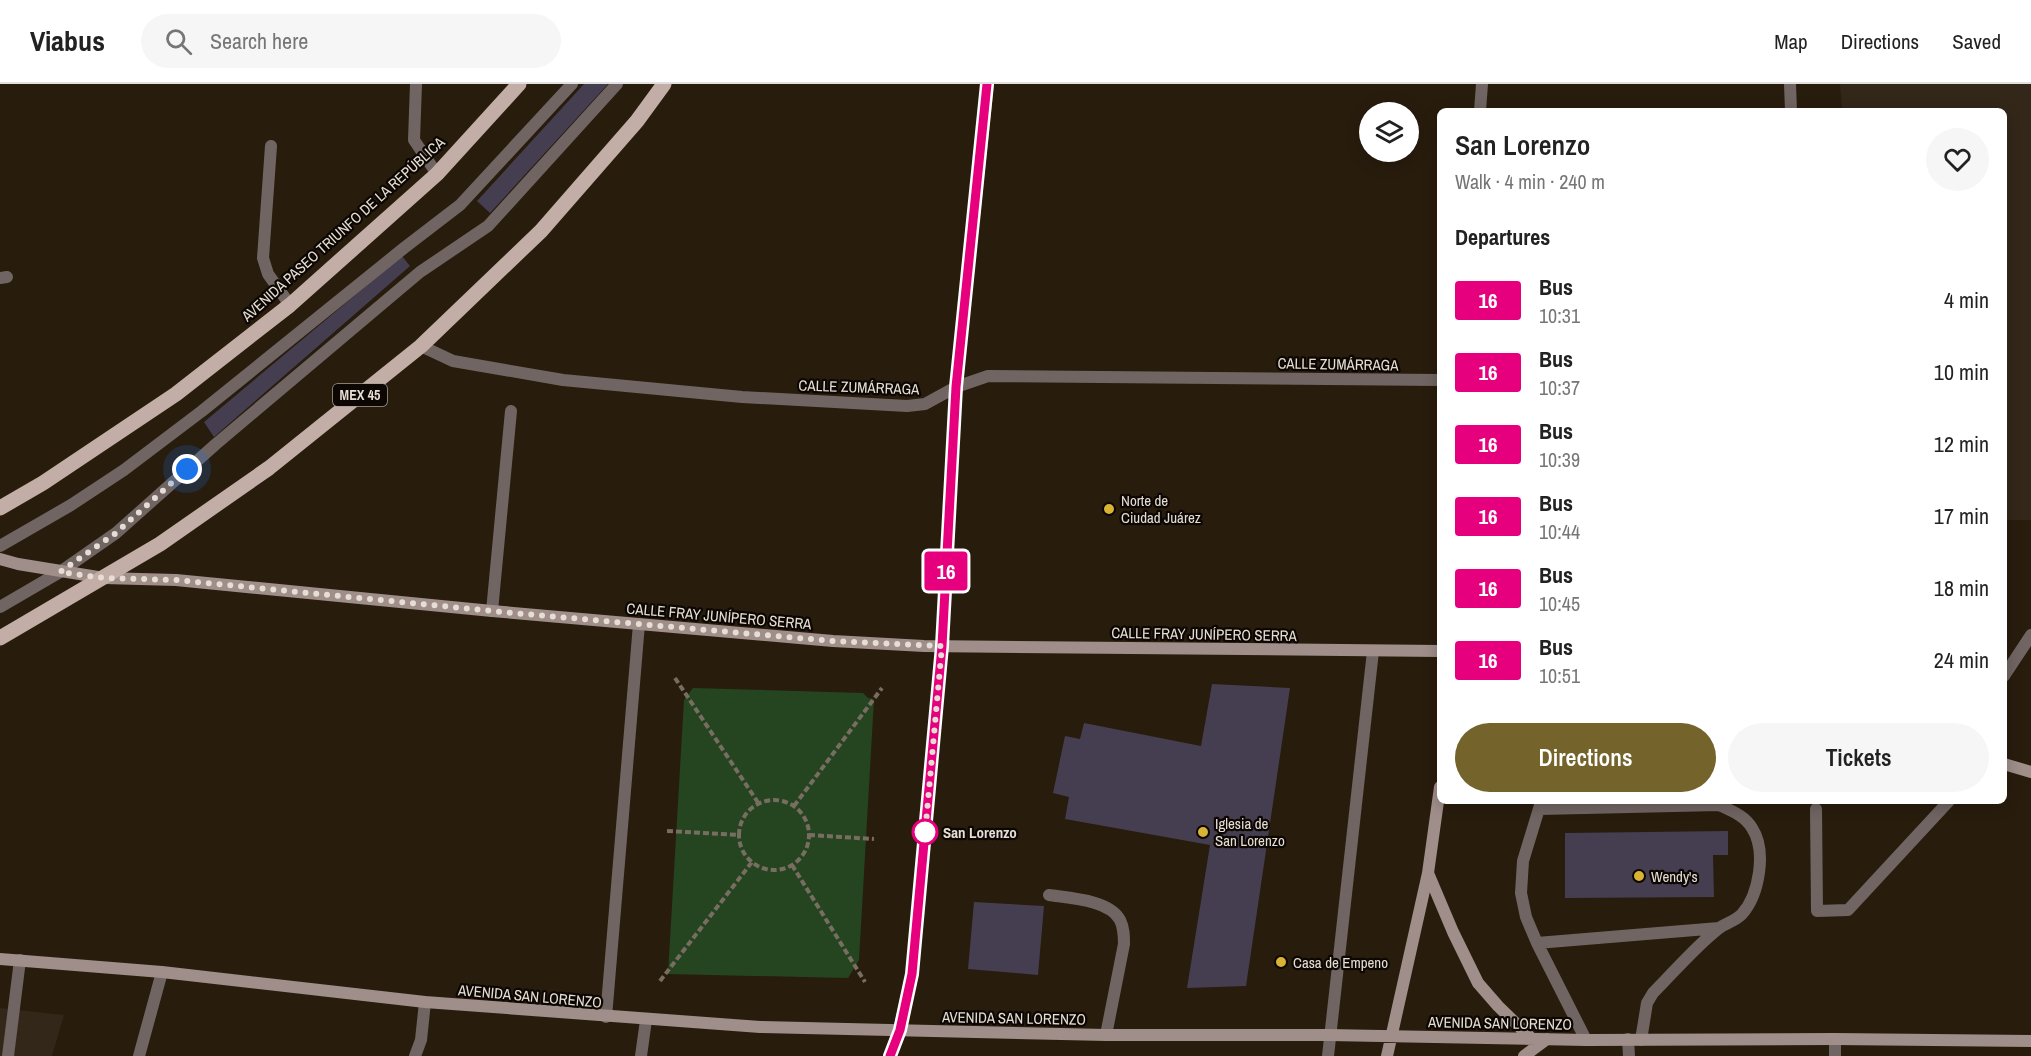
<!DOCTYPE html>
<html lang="en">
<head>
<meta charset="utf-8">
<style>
	body { margin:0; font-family:"Archivo Narrow",sans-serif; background:#f6f6f6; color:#222; height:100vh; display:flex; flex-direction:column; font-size:22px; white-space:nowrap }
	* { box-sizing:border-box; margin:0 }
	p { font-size:20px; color:#767676 }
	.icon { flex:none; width:33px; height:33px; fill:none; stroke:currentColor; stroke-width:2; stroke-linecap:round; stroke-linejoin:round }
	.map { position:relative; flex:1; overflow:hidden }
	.drawer { position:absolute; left:1437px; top:24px; width:570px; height:696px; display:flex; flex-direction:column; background:#fff; border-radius:9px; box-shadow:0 3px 15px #0003 }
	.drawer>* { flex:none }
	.badge { padding:0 12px; border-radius:4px; font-size:21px; line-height:39px }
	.fabs { position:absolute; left:1359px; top:18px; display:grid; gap:12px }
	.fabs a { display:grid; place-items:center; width:60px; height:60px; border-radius:50%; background:#fff; box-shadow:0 3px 15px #0003; font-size:30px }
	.you { position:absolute; width:30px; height:30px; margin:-15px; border:4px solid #fff; border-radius:50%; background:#1a73e8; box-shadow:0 0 0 9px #1a73e833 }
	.map>.badge { position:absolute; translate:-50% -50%; box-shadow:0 0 0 3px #fff }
	h2 { padding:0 18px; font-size:22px; line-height:54px }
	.round { display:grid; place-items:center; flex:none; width:63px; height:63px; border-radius:32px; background:#f6f6f6 }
	.summary { display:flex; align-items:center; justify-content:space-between; height:102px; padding:0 18px }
	h1 { font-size:28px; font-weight:600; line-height:45px }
	.button { display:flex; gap:12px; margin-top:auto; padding:12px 18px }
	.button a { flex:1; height:69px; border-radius:36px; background:#74632a; color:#fff; font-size:24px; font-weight:600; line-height:69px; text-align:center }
	.button a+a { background:#f6f6f6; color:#222 }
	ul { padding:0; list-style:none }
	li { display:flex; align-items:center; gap:18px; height:72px; padding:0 18px }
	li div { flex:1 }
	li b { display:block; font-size:22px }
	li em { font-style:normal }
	li .badge { min-width:66px; font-weight:700; text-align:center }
	header { display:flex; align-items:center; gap:36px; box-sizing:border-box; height:84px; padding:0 30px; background:#fff; border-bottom:2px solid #e0e0e0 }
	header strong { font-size:28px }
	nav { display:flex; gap:33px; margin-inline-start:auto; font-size:21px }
	.search { width:420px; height:54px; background:#f6f6f6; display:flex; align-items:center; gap:15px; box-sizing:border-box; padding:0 21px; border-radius:33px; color:#767676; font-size:22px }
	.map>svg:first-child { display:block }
</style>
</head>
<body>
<header>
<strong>Viabus</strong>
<div class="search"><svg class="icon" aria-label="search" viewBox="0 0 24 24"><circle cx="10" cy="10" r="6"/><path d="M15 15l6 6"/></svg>Search here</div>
<nav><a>Map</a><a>Directions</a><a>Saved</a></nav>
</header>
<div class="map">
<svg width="2031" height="972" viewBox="0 0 2031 972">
	<rect width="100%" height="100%" fill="#281c0d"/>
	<path fill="#322719" d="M1840 0H2031V436H2004V27H1842Z
		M0 924 64 931 52 972H0Z"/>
	<path fill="#254520" d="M693 604 863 609 868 614 874 615 859 876 848 894 668 890 684 616Z"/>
	<path fill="#443e50" d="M584 0H608L490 129 477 117Z
		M402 172 410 182 214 353 204 338Z
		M1212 600 1290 604 1246 902 1187 904 1210 761 1065 735 1069 713 1053 709 1065 652 1080 655 1084 639 1201 662Z
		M1728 747V771H1713L1714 813 1565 814V749Z
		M974 818 1044 822 1038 891 968 885Z"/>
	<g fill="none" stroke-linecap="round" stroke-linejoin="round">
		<path stroke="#786d61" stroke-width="4" stroke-dasharray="6 3" stroke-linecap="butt" d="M675 594 759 720
			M739 751a35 35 0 1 1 70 0a35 35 0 1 1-70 0Z
			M794 722 882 604
			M667 747 739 751
			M809 751 874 755
			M792 781 865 898
			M660 897 752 778"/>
		<path stroke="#706562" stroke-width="12" d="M271 62 263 174 268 190 290 221
			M0 194 7 193
			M0 462 71 421 124 386 202 327 404 164 460 121 572 0
			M0 523 60 488 116 449 216 360 420 188 488 142 617 0
			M492 527 511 327
			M2004 592 2031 551
			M1541 718 1523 777 1521 809 1526 833 1537 859 1586 956
			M1539 725 1719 721C1732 727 1745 732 1752 744 1767 767 1759 811 1742 830 1736 837 1725 839 1718 845 1695 863 1674 888 1653 909L1647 919 1641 956
			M1816 725 1817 827 1848 826 1949 717
			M1049 811C1069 814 1110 816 1120 836 1124 844 1124 852 1124 860L1106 951
			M1537 859 1719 844
			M606 933 639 540
			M1628 955 1629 972
			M8 972 20 876
			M139 972 162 888
			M641 972 646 936
			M1328 972 1373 567"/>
		<path stroke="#706562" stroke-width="12" d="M416 0 414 56 437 90
			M1790 0 1791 27
			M1480 27 1482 0
			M421 262 453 277 563 296 742 313 907 322 925 320 956 303 988 292 1440 296
			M415 972 421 956 425 918
			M890 972 899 946 912 890 942 562 956 303 988 0"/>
		<path stroke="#706562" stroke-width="12" d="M1835 955V972"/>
		<path stroke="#9f8e89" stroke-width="12" d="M0 475 18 480 104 494 176 496 492 527 833 557 924 562 1440 567
			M2004 680 2031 688
			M1428 789 1453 848 1478 899 1498 922 1532 955
			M0 875 162 888 425 918 760 943 1106 951H1329L1586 956 1835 955 2031 957
			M1387 972 1428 789 1440 703
			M1524 972 1547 955"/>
		<path stroke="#c3aea7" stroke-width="15" d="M0 424 43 399 176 310 290 221 437 90 519 0
			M0 554 160 460 269 384 421 262 541 147 637 37 664 0"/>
	</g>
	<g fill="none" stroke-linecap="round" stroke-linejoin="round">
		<g stroke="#fff" stroke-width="14">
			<path id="line" d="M890 972 900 946 912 890 942 562 956 303 987 0"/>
		</g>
		<use href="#line" stroke="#e6007e" stroke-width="9"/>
		<path stroke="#e6ded4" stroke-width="6" stroke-dasharray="0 10.8" d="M187 385 116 449 60 488 104 494 176 496 513 529 833 557 942 562 925 750V748"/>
	</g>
	<g fill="#d9b334" stroke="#0c0703" stroke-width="2">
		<circle cx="1109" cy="425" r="6"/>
		<circle cx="1203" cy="748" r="6"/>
		<circle cx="1639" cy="792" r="6"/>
		<circle cx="1281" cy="878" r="6"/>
	</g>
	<circle fill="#fff" stroke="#e6007e" stroke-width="3" cx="925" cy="748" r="12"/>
	<g text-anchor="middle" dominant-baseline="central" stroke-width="4.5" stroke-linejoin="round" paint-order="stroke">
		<rect fill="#0c0703" stroke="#a59e95" stroke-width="1.5" x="333" y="300" width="54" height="22" rx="4.5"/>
		<g font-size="14" font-weight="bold" fill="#e6ded4">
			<text x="360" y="311">MEX 45</text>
		</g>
		<g font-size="15" fill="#e6ded4" stroke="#0c0703">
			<text transform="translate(343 145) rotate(-42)">AVENIDA PASEO TRIUNFO DE LA REPÚBLICA</text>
			<text transform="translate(1338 280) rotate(1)">CALLE ZUMÁRRAGA</text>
			<text transform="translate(859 303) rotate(2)">CALLE ZUMÁRRAGA</text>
			<text transform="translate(719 532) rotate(5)">CALLE FRAY JUNÍPERO SERRA</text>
			<text transform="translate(1204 550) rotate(1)">CALLE FRAY JUNÍPERO SERRA</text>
			<text transform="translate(530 912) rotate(5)">AVENIDA SAN LORENZO</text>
			<text transform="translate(1014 934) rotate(1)">AVENIDA SAN LORENZO</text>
			<text transform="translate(1500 939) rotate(1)">AVENIDA SAN LORENZO</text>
		</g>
		<g font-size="15" fill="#e6ded4" stroke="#0c0703" text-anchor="start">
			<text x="1121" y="416">Norte de<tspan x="1121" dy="17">Ciudad Juárez</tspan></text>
			<text x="1215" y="739">Iglesia de<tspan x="1215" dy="17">San Lorenzo</tspan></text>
			<text x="1651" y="792">Wendy's</text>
			<text x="1293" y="878">Casa de Empeno</text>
		</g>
		<g font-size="15" font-weight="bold" fill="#e6ded4" stroke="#0c0703" text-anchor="start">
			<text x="943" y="748">San Lorenzo</text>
		</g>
	</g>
</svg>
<div class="fabs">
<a><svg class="icon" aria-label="layers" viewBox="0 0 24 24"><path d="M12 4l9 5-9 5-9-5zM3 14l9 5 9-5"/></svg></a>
</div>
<div class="you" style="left:187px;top:385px"></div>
<b class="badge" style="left:946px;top:487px;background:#e6007e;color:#fff">16</b>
<section class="drawer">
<div class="summary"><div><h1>San Lorenzo</h1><p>Walk · 4 min · 240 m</p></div><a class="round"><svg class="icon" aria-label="heart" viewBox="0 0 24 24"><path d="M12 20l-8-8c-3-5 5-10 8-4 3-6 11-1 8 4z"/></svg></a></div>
<h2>Departures</h2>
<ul>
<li><span class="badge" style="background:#e6007e;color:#fff">16</span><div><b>Bus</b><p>10:31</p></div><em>4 min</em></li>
<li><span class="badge" style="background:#e6007e;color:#fff">16</span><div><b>Bus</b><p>10:37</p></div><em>10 min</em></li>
<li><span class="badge" style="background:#e6007e;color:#fff">16</span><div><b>Bus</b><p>10:39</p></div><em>12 min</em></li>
<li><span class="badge" style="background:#e6007e;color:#fff">16</span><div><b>Bus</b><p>10:44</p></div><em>17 min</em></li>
<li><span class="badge" style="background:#e6007e;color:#fff">16</span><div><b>Bus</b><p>10:45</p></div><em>18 min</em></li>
<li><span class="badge" style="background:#e6007e;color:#fff">16</span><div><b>Bus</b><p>10:51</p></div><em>24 min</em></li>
</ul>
<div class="button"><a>Directions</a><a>Tickets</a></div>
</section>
</div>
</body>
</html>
